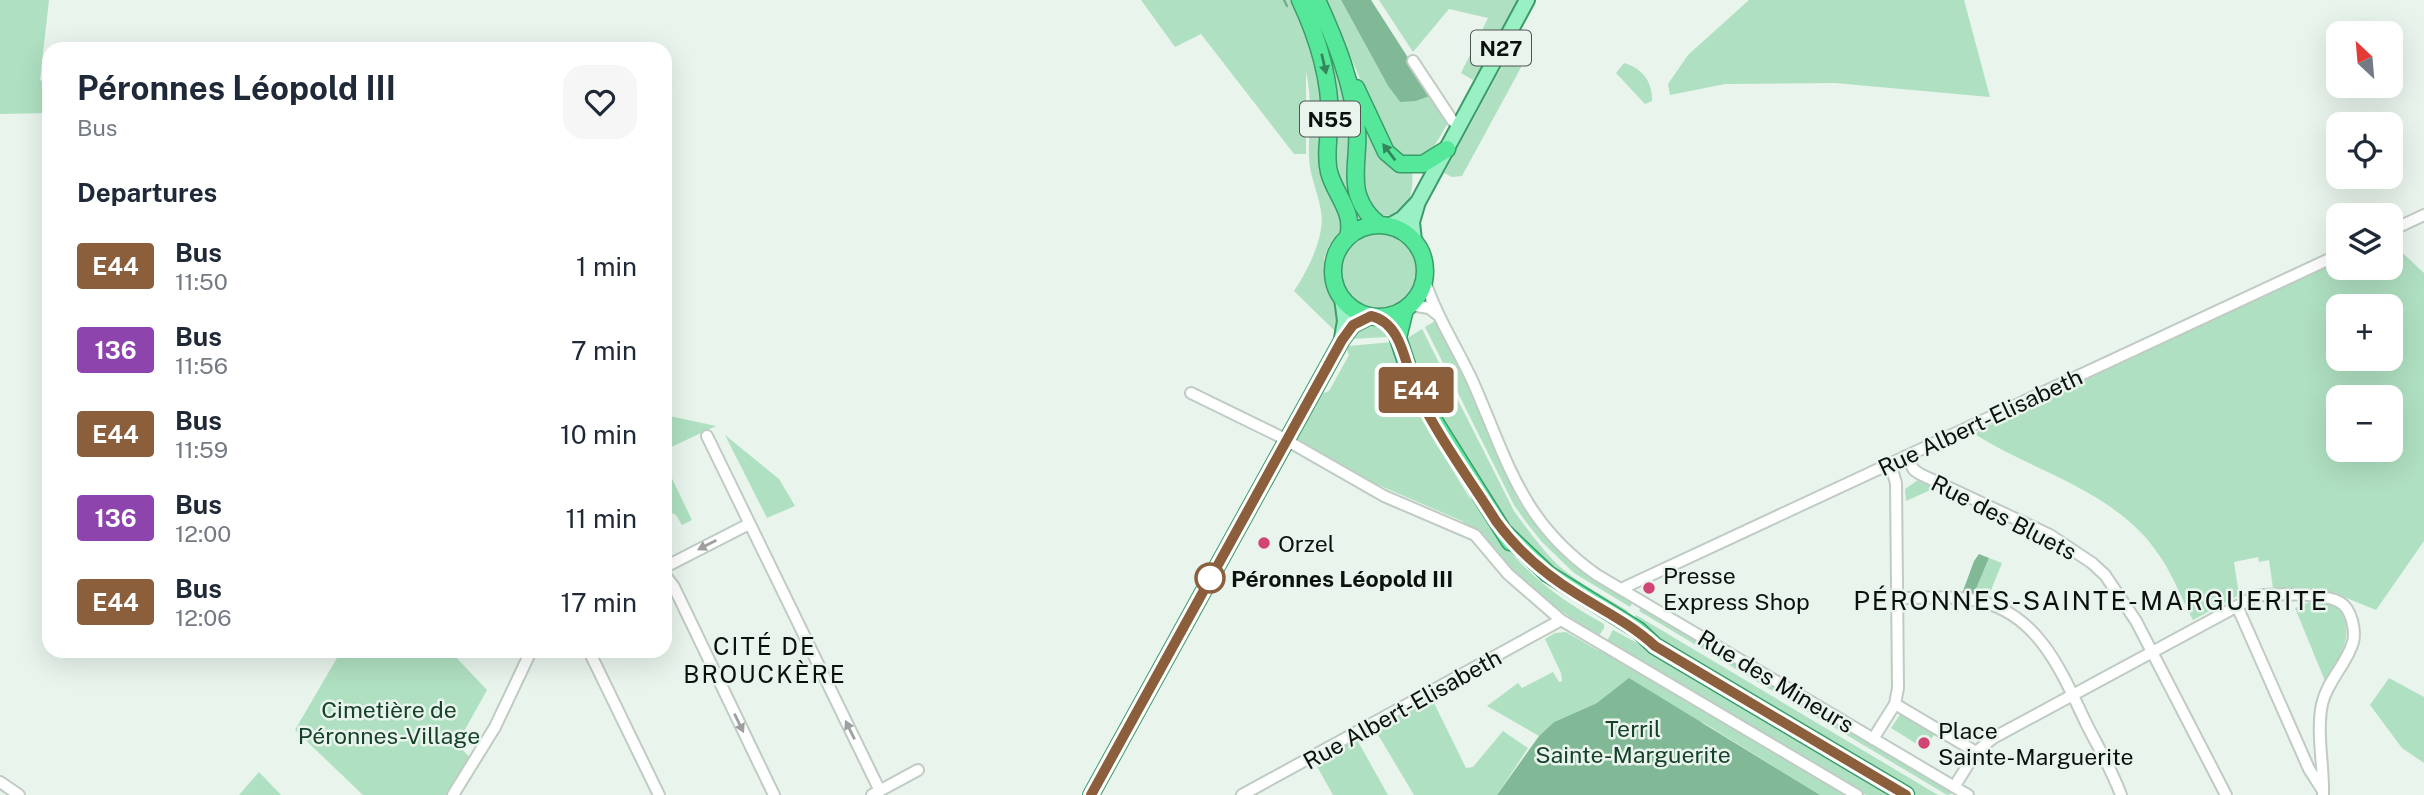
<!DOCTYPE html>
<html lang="en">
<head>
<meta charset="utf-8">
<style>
	body { margin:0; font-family:"Public Sans",sans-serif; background:#f6f6f7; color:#1f2937; height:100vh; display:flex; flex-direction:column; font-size:26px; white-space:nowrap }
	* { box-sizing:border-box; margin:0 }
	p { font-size:23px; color:#747a83 }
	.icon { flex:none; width:38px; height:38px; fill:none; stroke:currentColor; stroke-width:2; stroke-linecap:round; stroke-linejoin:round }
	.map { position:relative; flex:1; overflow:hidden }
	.sheet { position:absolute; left:42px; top:42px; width:630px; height:616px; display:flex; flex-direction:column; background:#fff; border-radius:21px; box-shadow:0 7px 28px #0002 }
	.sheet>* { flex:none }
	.badge { padding:0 14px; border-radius:5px; font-size:24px; line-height:46px }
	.needle { width:46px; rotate:334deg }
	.controls { position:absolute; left:2326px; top:21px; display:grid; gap:14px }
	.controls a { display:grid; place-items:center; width:77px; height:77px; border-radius:14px; background:#fff; box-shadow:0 7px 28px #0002; font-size:35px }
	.map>.badge { position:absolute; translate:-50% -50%; box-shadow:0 0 0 4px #fff }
	h2 { padding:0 35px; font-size:26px; line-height:63px }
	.round { display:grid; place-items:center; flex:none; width:74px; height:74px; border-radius:21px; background:#f6f6f7 }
	.overview { display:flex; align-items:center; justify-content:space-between; height:119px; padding:0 35px }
	h1 { font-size:33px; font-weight:700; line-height:52px }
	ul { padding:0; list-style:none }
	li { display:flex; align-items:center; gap:21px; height:84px; padding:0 35px }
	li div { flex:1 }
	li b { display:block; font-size:26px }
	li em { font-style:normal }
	li .badge { min-width:77px; font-weight:700; text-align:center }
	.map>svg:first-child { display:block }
</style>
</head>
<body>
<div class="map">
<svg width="2424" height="795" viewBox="0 0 2424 795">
	<rect width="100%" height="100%" fill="#e8f4ec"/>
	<path fill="#afe0c1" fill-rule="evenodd" d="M0 0H49L40 80 49 84V113L0 114Z
		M1141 0H1292C1306 33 1321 66 1321 103 1322 121 1318 139 1319 157 1321 183 1340 203 1342 228L1329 245 1324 258V272L1328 292 1339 313 1338 334 1294 291C1307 272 1326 235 1321 211 1318 192 1310 177 1309 158 1308 129 1313 101 1306 72V154H1294L1201 34 1175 47Z
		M1306 0H1312L1347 92 1356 202 1350 204 1336 177Z
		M1326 0H1341L1388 86 1400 102 1432 95 1449 121C1439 137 1427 168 1404 159 1399 158 1394 151 1390 148Z
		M1379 0H1526L1473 80 1461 73 1488 18 1449 9 1413 52Z
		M1749 0H1964L1990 97 1835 83 1725 84 1670 95 1668 84 1688 55Z
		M1518 37 1530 51 1462 176 1452 177 1444 173Z
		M1624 63C1642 68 1653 82 1652 101L1645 104 1616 73Z
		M1358 95 1377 137 1412 169C1414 190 1410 220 1382 215L1374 208 1363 190Z
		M1341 271a38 38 0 1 1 76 0a38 38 0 1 1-76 0Z
		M2391 242 2424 273V541L2376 610 2344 597 2324 591 2273 588 2269 560 2259 562 2258 557 2234 562 2239 595 2193 620C2182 600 2174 577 2161 558 2119 492 2039 474 1976 435L1978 431 2338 261V268H2390ZM2338 306H2390V359H2338ZM2338 397H2390V450H2338Z
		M1435 321 1464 375 1516 497C1547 548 1584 572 1633 602L1630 607 1574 573 1542 542 1526 522 1514 505 1425 327Z
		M1368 323 1379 325 1390 334 1387 337 1351 339 1356 328Z
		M1422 329 1514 511C1528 530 1542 550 1559 566 1580 584 1605 597 1628 611L1624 618 1568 584 1516 538 1421 389 1406 339Z
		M1392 342 1404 385 1412 403 1469 497C1489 513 1500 538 1516 558 1542 586 1571 606 1604 624V628L1599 636 1536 595 1478 533 1462 521 1353 474 1296 441 1323 393 1329 391 1349 355 1347 350 1349 346Z
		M665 415 716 426 665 450Z
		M725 435 779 479 795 506 767 518Z
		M665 464 692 520 682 525 676 515 665 510Z
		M1918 480 1935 488 1906 501 1905 489Z
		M1989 558 2002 563 1987 600 1973 596Z
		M2310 602C2317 603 2330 602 2337 606 2342 608 2343 615 2345 620 2351 644 2337 661 2325 681L2295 608Z
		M1642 606 1954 793 1947 795 1639 611Z
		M1636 615 1938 795H1917L1652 637 1631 623Z
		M1613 630 1667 659 1897 795H1866L1607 641Z
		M1566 632 1599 651 1602 647 1851 795H1820L1704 723 1597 703 1554 722 1539 736 1487 706 1518 683 1522 688 1553 672 1559 682 1562 681 1561 673 1545 639 1555 633Z
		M341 651H450L487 690 457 744 474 762 453 795H363L295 730Z
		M2389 678 2424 697V763L2402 748 2370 705Z
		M1431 697 1466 768 1473 767 1503 731 1528 748 1497 795H1414L1374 728Z
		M1901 713 1935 733 1925 749 1891 728Z
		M1356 738 1388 795H1333L1314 761Z
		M259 772 281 795H239Z"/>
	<path fill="#81b996" d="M1341 0H1371L1432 95 1416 101 1400 102 1388 86Z
		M1979 554 1989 558 1973 596 1964 594 1963 591 1974 561Z
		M1629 678 1820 795H1497L1539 736 1554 722 1597 703Z"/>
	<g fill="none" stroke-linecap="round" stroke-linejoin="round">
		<path stroke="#77ae8c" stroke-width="2.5" d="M1284 0 1287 6"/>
		<g stroke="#bfcbc3" stroke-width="14">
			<path id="minor" d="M1413 61 1452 120 1459 127
				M2390 231 2424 215
				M1424 278C1435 314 1456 346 1472 380 1508 461 1520 521 1597 575L1968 795
				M1410 305 1429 308 1438 315
				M1191 393 1279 436 1384 496 1475 535 1508 574 1561 620 1857 795
				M707 436 880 791
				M1906 456 1914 470 1920 474 2050 535 2092 563 2105 575 2136 621 2226 795
				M1890 463 1896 483 1898 688 1895 704
				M665 567 749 524
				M665 575 674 587 774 795
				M1621 589 2338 255
				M1897 598C1924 598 1955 595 1982 602 2040 616 2063 675 2086 723 2098 747 2112 770 2121 795
				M2237 606 2309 769 2323 791
				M589 651 659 795
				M1873 739 1895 704 1976 752 1954 787
				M1976 752 1993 738 2256 596C2274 593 2327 593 2341 603 2351 609 2356 630 2353 642 2347 664 2327 681 2322 704 2316 733 2324 766 2323 795
				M0 782 19 795
				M453 795 495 727 531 651
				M872 795 918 770
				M1242 795 1561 620"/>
		</g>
		<g stroke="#3b9c6a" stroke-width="18">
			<path id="major" d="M1389 226 1402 219 1418 202 1527 0
				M1414 241 1412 222 1417 205
				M1342 298 1345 321 1342 338
				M1091 795 1342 340 1353 325 1371 316"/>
		</g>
		<g stroke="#3b9c6a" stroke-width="19">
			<path id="highway" d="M1300 0C1318 38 1330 76 1330 119 1329 136 1325 155 1329 172 1335 195 1355 212 1348 237
				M1317 0C1336 42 1353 83 1357 130 1359 150 1352 175 1358 195 1362 207 1370 218 1380 225
				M1356 88 1386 152 1400 164H1423L1447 149
				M1333 271a46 46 0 1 1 92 0a46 46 0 1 1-92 0Z
				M1405 309 1398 338 1416 392 1510 542
				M1505 533 1548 574 1638 630 1655 646 1906 795"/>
		</g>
		<use href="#minor" stroke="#fff" stroke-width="10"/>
		<use href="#major" stroke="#99f1c3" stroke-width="14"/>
		<use href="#highway" stroke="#55e89b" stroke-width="16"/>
	</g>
	<defs><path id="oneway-solid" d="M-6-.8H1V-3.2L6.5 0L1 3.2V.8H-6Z" transform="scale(1.75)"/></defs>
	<g fill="#34875c">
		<use href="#oneway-solid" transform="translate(1324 64) rotate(77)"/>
		<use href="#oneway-solid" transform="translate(1389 152) rotate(-127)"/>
	</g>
	<g fill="#9e9f9f">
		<use href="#oneway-solid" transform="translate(707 545) rotate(153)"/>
		<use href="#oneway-solid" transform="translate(739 723) rotate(64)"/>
		<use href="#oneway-solid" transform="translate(850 730) rotate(-116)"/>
	</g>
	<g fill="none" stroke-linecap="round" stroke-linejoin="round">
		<g stroke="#fff" stroke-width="16">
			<path id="line" d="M1091 795 1342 340 1353 325 1371 316C1403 323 1405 367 1416 391 1437 435 1470 480 1496 521 1517 550 1546 575 1577 594 1604 611 1631 624 1655 646L1906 795"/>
		</g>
		<use href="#line" stroke="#8b5e3c" stroke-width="10"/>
	</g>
	<g fill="#d14473" stroke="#e8f4ec" stroke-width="2.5">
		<circle cx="1264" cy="543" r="7"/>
		<circle cx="1649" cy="588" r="7"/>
		<circle cx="1924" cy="743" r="7"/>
	</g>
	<circle fill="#fff" stroke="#8b5e3c" stroke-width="3.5" cx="1210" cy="578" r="14"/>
	<g text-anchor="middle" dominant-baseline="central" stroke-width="5" stroke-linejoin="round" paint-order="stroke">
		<g fill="#e8f4ec" stroke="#4e5451" stroke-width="2">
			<rect x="1471" y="30.5" width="60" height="35" rx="5"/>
			<rect x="1300" y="101.5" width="60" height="35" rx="5"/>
		</g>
		<g font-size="21" font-weight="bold" fill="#0c100e">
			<text x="1501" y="48">N27</text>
			<text x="1330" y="119">N55</text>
		</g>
		<g font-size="23" fill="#0c100e" stroke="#e8f4ec">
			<text transform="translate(1980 422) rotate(-25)">Rue Albert-Elisabeth</text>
			<text transform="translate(2004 517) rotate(27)">Rue des Bluets</text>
			<text transform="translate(1776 681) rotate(31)">Rue des Mineurs</text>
			<text transform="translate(1402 709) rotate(-29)">Rue Albert-Elisabeth</text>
		</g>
		<g font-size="23" fill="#0c100e" stroke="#e8f4ec" text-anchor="start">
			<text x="1278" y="543">Orzel</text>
			<text x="1663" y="575">Presse<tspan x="1663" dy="26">Express Shop</tspan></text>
			<text x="1938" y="730">Place<tspan x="1938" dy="26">Sainte-Marguerite</tspan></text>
		</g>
		<g font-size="23" font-weight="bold" fill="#0c100e" stroke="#e8f4ec" text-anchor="start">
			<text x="1231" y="578">Péronnes Léopold III</text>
		</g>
		<g font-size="23" fill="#15412a" stroke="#e8f4ec">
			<text x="389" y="709">Cimetière de<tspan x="389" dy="26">Péronnes-Village</tspan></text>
			<text x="1633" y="728">Terril<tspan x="1633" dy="26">Sainte-Marguerite</tspan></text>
		</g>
		<g font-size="24" letter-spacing="2" fill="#0c100e" stroke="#e8f4ec">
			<text x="765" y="646">CITÉ DE<tspan x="765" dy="28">BROUCKÈRE</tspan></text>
		</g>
		<g font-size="26" letter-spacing="2" fill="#0c100e" stroke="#e8f4ec">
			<text x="2091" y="600">PÉRONNES-SAINTE-MARGUERITE</text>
		</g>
	</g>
</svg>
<div class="controls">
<a><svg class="needle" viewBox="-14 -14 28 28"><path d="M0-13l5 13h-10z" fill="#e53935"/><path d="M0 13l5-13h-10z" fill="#747a83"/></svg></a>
<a><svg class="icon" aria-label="locate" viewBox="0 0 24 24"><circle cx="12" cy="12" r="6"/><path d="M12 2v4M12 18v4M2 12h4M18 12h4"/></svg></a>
<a><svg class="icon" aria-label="layers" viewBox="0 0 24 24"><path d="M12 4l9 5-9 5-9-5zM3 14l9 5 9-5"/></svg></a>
<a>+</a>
<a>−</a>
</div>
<b class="badge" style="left:1416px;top:390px;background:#8b5e3c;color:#fff">E44</b>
<section class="sheet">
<div class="overview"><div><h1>Péronnes Léopold III</h1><p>Bus</p></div><a class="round"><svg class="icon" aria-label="heart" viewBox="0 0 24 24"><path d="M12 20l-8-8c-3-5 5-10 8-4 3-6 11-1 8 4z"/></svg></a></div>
<h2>Departures</h2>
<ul>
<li><span class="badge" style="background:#8b5e3c;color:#fff">E44</span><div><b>Bus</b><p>11:50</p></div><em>1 min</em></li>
<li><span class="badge" style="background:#8e44ad;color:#fff">136</span><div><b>Bus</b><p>11:56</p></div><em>7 min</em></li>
<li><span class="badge" style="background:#8b5e3c;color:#fff">E44</span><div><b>Bus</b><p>11:59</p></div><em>10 min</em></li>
<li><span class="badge" style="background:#8e44ad;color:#fff">136</span><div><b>Bus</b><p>12:00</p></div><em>11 min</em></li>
<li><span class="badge" style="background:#8b5e3c;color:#fff">E44</span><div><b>Bus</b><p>12:06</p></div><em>17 min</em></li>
</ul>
</section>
</div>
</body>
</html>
